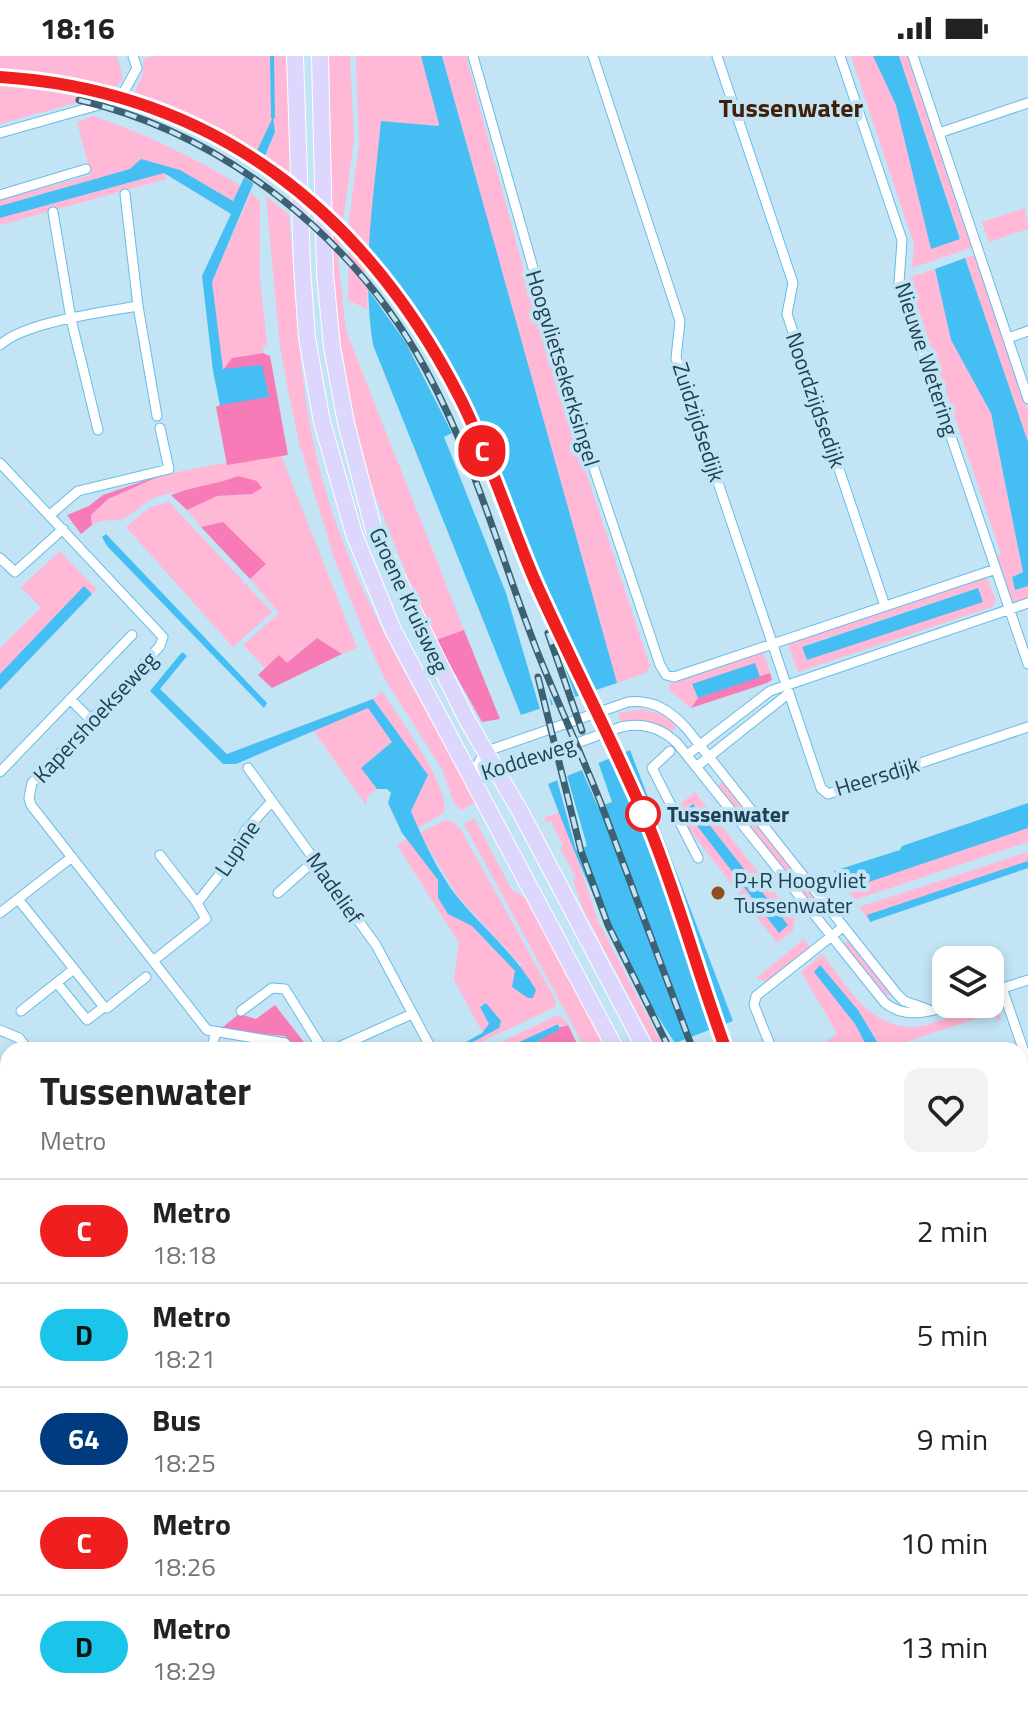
<!DOCTYPE html>
<html lang="en">
<head>
<meta charset="utf-8">
<style>
	body { margin:0; font-family:"Titillium Web",sans-serif; background:#f2f2f2; color:#222; height:100vh; display:flex; flex-direction:column; font-size:30px; white-space:nowrap }
	* { box-sizing:border-box; margin:0 }
	p { font-size:26px; color:#767676 }
	.icon { flex:none; width:44px; height:44px; fill:none; stroke:currentColor; stroke-width:2; stroke-linecap:round; stroke-linejoin:round }
	.map { position:relative; flex:1; overflow:hidden }
	.sheet { position:absolute; left:0px; top:986px; width:1028px; height:672px; display:flex; flex-direction:column; background:#fff; border-radius:24px 24px 0 0; box-shadow:0 4px 12px #0003 }
	.sheet>* { flex:none }
	.badge { padding:0 16px; border-radius:26px; font-size:28px; line-height:52px }
	.fabs { position:absolute; left:932px; top:890px; display:grid; gap:16px }
	.fabs a { display:grid; place-items:center; width:72px; height:72px; border-radius:16px; background:#fff; box-shadow:0 4px 12px #0003; font-size:40px }
	.map>.badge { position:absolute; translate:-50% -50%; box-shadow:0 0 0 4px #fff }
	.round { display:grid; place-items:center; flex:none; width:84px; height:84px; border-radius:16px; background:#f2f2f2 }
	.headline { display:flex; align-items:center; justify-content:space-between; height:136px; padding:0 40px }
	h1 { font-size:38px; font-weight:700; line-height:60px }
	ul { padding:0; list-style:none }
	li { display:flex; align-items:center; gap:24px; height:104px; padding:0 40px; border-top:2px solid #e0e0e0 }
	li div { flex:1 }
	li b { display:block; font-size:30px }
	li em { font-style:normal }
	li .badge { min-width:88px; font-weight:700; text-align:center }
	.status { display:flex; justify-content:space-between; align-items:center; height:56px; padding:0 40px; background:#fff; direction:ltr }
	.status svg { height:22px; fill:currentColor }
	.map>svg:first-child { display:block }
</style>
</head>
<body>
<div class="status"><b>18:16</b><svg viewBox="0 0 49 12"><path d="M0 12V9h3v3zM5 12V6h3v6zM10 12V3h3v9zM15 12V0h3v12zM26 1h20v11H26zM47 4h2v5h-2z"/></svg></div>
<div class="map">
<svg width="1028" height="1658" viewBox="0 0 1028 1658">
	<rect width="100%" height="100%" fill="#c3e4f5"/>
	<path fill="#ffb8d6" fill-rule="evenodd" d="M0 0H117L123 22 111 37 0 68Z
		M155 0H289L292 122 264 104 275 77 272 63 256 99 214 73 134 37 143 18V3Z
		M329 0H350L354 83 338 203 346 275 464 574 436 584 420 553 365 414 343 309 332 201Z
		M356 0H421L440 63 437 70 381 65 368 212 367 253 348 244 349 165 359 88Z
		M442 0H466L543 286 650 610 646 617 617 627Z
		M851 0H873L896 49 931 192 960 182 899 0H909L973 191 912 212 914 188Z
		M93 60C147 79 192 100 241 130L233 145 180 114 142 103 130 113 0 150V144L91 119 77 66Z
		M164 117 166 123 0 169V162Z
		M251 136 260 146V222L267 288 263 291V297L232 302 223 314 212 226Z
		M266 140 289 159C298 264 299 362 335 464 369 563 427 654 477 746L461 754 454 747 442 713 386 625 368 587 334 502 300 390 289 340 280 291Z
		M1025 152 1028 173 989 186 982 166Z
		M976 199 1028 355V386L965 202Z
		M935 213 951 284 991 357 1023 516 1012 521 1015 534 1028 530V543L1019 546 1011 545 996 501 1001 498 908 222Z
		M281 399 357 592 342 598 317 582 287 608 279 599 265 612 243 589 279 557 250 523 265 508 223 466 201 471 187 454 217 440 252 438 238 420C213 430 185 433 159 440 145 444 135 458 122 463 111 466 105 462 92 469L91 459C129 414 226 408 281 399Z
		M169 446 272 556 233 591 126 471 150 451Z
		M60 495 97 534 92 538 84 530 0 618V592L41 552 21 531Z
		M982 521 987 522 996 545 992 551 798 616 788 587ZM977 532 982 545 807 604 803 590Z
		M763 596 770 617 760 621 755 608 692 629 698 642 691 652 668 633 671 627Z
		M382 635C397 659 450 730 444 756L418 772 411 755 428 719 373 643Z
		M368 652 392 686 361 712 377 733 368 740 366 749 313 674Z
		M644 653 662 659 677 668 672 675 647 665 621 666 618 657Z
		M723 726 821 848 815 853 718 730Z
		M695 736 795 863 793 875 777 887 678 759 680 748Z
		M564 754 572 788 598 865 665 994H657L582 851 573 824 576 822 560 792 563 790 551 765 547 766 544 762Z
		M474 762 512 834 527 843 608 994H586L464 768Z
		M445 764 455 767 462 776 556 945 555 951 464 994H458L499 972 486 947 480 951 489 968 483 977 454 924 459 887 397 789 407 783 438 824V842L448 858 472 870 515 915 521 909 458 841 420 777Z
		M1028 772V786L855 844 848 833Z
		M1028 796V809L868 863 859 851Z
		M804 883 810 891 770 923 764 925 756 922Z
		M849 884 891 937 886 941 844 888Z
		M822 898C845 927 868 970 910 971 935 972 969 948 988 951 996 952 998 957 1001 963L997 964 994 957 894 990 895 994H882L858 954 814 916 855 968 869 994H853L848 987 818 994 837 977 801 916Z
		M556 960 562 961 568 969H556L504 993 484 994Z
		M1020 1200 1028 1202V1326L1020 1309Z
		M465 1650H555L539 1658H449Z
		M563 1650H652L637 1658H547Z
		M685 1650H757L742 1658H669Z"/>
	<path fill="#f67bb6" d="M263 297 270 300 288 399 227 409 216 351 220 349 223 314 232 302Z
		M164 418 108 443 91 459 92 469 81 478 67 459 89 450 103 439Z
		M238 420 257 425 262 432 252 438 217 440 187 454 171 439C193 430 216 429 238 420Z
		M223 466 266 508 250 523 201 471Z
		M464 574 500 663 482 666 436 584Z
		M317 582 342 598 272 632 258 619 279 599 287 607Z
		M770 617 772 624 767 627 691 652 698 642Z
		M275 949 307 990 303 994H296L285 980 219 974 239 958 256 963Z
		M568 969 580 994H541L539 984 560 971Z
		M294 1650H389L376 1658H281Z"/>
	<path fill="#45bef4" d="M421 0H442L617 627 521 659 373 289C361 215 374 139 381 65L438 70 439 68Z
		M873 0H899L960 183 931 193 896 49Z
		M273 61 275 76 212 226 223 313 262 309 269 341 220 349 213 315 202 220 231 158 164 117 0 162V150L130 113 141 103 180 114 233 145Z
		M965 202 1028 386V530L1015 534 1012 521 1023 516 991 357 951 284 935 213Z
		M106 478 267 647 264 652 107 490 102 481Z
		M84 530 92 538 0 634V618Z
		M978 532 983 546 807 604 802 591Z
		M182 596 187 600 160 633 227 698 373 643 428 719 411 755C422 782 440 820 459 843 485 874 515 898 536 934L533 942H528L512 931 515 915 472 870 448 858 438 842V824L402 777 388 747 391 737 387 733H377L361 712 392 686 368 652 236 708H223L150 635Z
		M755 607 760 621 698 642 692 628Z
		M630 694 733 965 675 987C618 902 584 823 548 728Z
		M1028 747V772L848 833H842L834 815 900 794 902 790Z
		M693 748 788 869 779 877 685 754Z
		M1028 805V812L870 866 867 859Z
		M820 909 858 954 882 994H869L855 968 814 916Z
		M486 947 501 965 499 972 458 994H452L482 977 489 968 480 951Z
		M556 969H559V974L539 984 541 994H526L522 991 514 994H491L504 993Z"/>
	<path fill="#c3e4f5" d="M252 97 268 106 258 131 242 119Z
		M366 191 405 238 450 311 467 346 536 512 594 639 583 643 557 589 577 645 555 652 549 640 552 653 541 657 506 537 444 381 452 377 406 287 364 228Z
		M619 694 624 704 651 764 639 768 609 698Z
		M597 703 612 746 598 751 580 710Z
		M566 716 587 790 576 794 556 720Z"/>
	<g fill="none" stroke-linecap="round" stroke-linejoin="round">
		<path stroke="#45bef4" stroke-width="4" d="M272 0 273 61"/>
		<g stroke="#67bde8" stroke-width="11">
			<path id="street" d="M473 0 567 332 660 609 666 619 674 621 996 513
				M593 0 680 265 676 302 821 732 828 738 1028 671
				M717 0 793 227 787 258 885 550
				M840 0 902 184 899 227 1028 608
				M913 0 1028 343
				M0 77 120 43 137 12 133 0
				M939 77 1028 47
				M125 138 138 250 157 360
				M0 139 86 113
				M53 156 71 263 98 374
				M1008 282 1028 275
				M0 289C25 266 104 256 138 250
				M0 407 163 581 160 590 32 727 29 742 31 749 207 974 285 987 291 994
				M50 459 78 435 169 413 160 372
				M0 502 15 516 63 473
				M70 643 90 663
				M670 695 652 712 698 802
				M687 699 770 635 1028 547
				M696 711 788 638
				M248 712 376 889 432 994
				M0 716 132 579
				M470 721 497 716 621 671C643 666 661 672 677 687L885 947C906 964 932 955 956 948
				M470 721 485 696 490 694 628 646C653 643 671 655 687 673L897 938 904 945 927 953
				M160 799 197 847
				M278 837 315 804
				M18 843 74 913 21 955
				M0 857 72 801
				M153 905 206 863 197 847 235 799 245 775 272 745
				M57 927 87 964 104 951 74 913
				M1002 932 1028 1007
				M990 936 1028 924
				M104 951 107 952 146 921
				M241 955 272 932 285 933 323 994
				M0 974 19 982 28 994
				M207 994 212 990 216 976
				M332 994 412 958
				M772 994 754 949 756 940 843 871
				M1020 1195 1028 1197
				M1020 1378 1028 1375
				M8 1389 4 1390 8 1401
				M1019 1650 1023 1658"/>
		</g>
		<g stroke="#67bde8" stroke-width="16">
			<path id="secondary" d="M852 1650 857 1658
				M391 1658 404 1650"/>
		</g>
		<g stroke="#fff" stroke-width="18">
			<path id="primary" d="M295 0 302 211 307 282 322 366 354 478 393 574 616 994
				M320 0 325 218 332 291 346 367 374 475 466 662 520 755 646 994
				M933 1650 937 1658
				M957 1650 961 1658"/>
		</g>
		<use href="#street" stroke="#fff" stroke-width="9"/>
		<use href="#secondary" stroke="#fff" stroke-width="14"/>
		<use href="#primary" stroke="#ddd7fd" stroke-width="16"/>
		<g stroke="#3c6172" stroke-width="7">
			<path id="rail" d="M0 21C215 36 366 156 461 344 491 404 511 469 538 531 574 612 616 691 649 773 679 845 699 921 726 994
				M79 44C225 78 355 182 426 314 474 402 501 502 537 595 557 645 580 695 600 745 631 828 662 911 693 994
				M548 577 582 675
				M538 621 581 795 608 869 670 994
				M1020 1309 1028 1313
				M1000 1650 1004 1658"/>
		</g>
		<use href="#rail" stroke="#c3e4f5" stroke-width="4" stroke-dasharray="12" stroke-linecap="butt"/>
	</g>
	<g fill="none" stroke-linecap="round" stroke-linejoin="round">
		<g stroke="#fff" stroke-width="18">
			<path id="line" d="M0 21C215 35 366 157 461 344 490 402 509 465 535 525 572 608 615 689 650 773 679 845 699 921 726 994"/>
		</g>
		<use href="#line" stroke="#ef1f1f" stroke-width="12"/>
	</g>
	<circle fill="#fff" stroke="#ef1f1f" stroke-width="4" cx="643" cy="758" r="16"/>
	<circle fill="#904d1e" stroke="#c3e4f5" stroke-width="3" cx="718" cy="837" r="8"/>
	<g text-anchor="middle" dominant-baseline="central" stroke-width="8" stroke-linejoin="round" paint-order="stroke">
		<g font-size="22" fill="#1d4253" stroke="#c3e4f5">
			<text transform="translate(927 303) rotate(72)">Nieuwe Wetering</text>
			<text transform="translate(563 312) rotate(73)">Hoogvlietsekerksingel</text>
			<text transform="translate(816 344) rotate(71)">Noordzijdsedijk</text>
			<text transform="translate(699 366) rotate(72)">Zuidzijdsedijk</text>
			<text transform="translate(409 544) rotate(65)">Groene Kruisweg</text>
			<text transform="translate(95 661) rotate(-47)">Kapershoekseweg</text>
			<text transform="translate(528 702) rotate(-18)">Koddeweg</text>
			<text transform="translate(877 720) rotate(-17)">Heersdijk</text>
			<text transform="translate(237 792) rotate(-56)">Lupine</text>
			<text transform="translate(335 832) rotate(55)">Madelief</text>
		</g>
		<g font-size="22" font-weight="bold" fill="#1d4253" stroke="#c3e4f5" text-anchor="start">
			<text x="667" y="758">Tussenwater</text>
		</g>
		<g font-size="22" fill="#1d4253" stroke="#c3e4f5" text-anchor="start">
			<text x="734" y="824">P+R Hoogvliet<tspan x="734" dy="25">Tussenwater</tspan></text>
		</g>
		<g font-size="26" font-weight="bold" fill="#40200a" stroke="#c3e4f5">
			<text x="791" y="51">Tussenwater</text>
		</g>
	</g>
</svg>
<div class="fabs">
<a><svg class="icon" aria-label="layers" viewBox="0 0 24 24"><path d="M12 4l9 5-9 5-9-5zM3 14l9 5 9-5"/></svg></a>
</div>
<b class="badge" style="left:482px;top:395px;background:#ef1f1f;color:#fff">C</b>
<section class="sheet">
<div class="headline"><div><h1>Tussenwater</h1><p>Metro</p></div><a class="round"><svg class="icon" aria-label="heart" viewBox="0 0 24 24"><path d="M12 20l-8-8c-3-5 5-10 8-4 3-6 11-1 8 4z"/></svg></a></div>
<ul>
<li><span class="badge" style="background:#ef1f1f;color:#fff">C</span><div><b>Metro</b><p>18:18</p></div><em>2 min</em></li>
<li><span class="badge" style="background:#1bc5e9;color:#111">D</span><div><b>Metro</b><p>18:21</p></div><em>5 min</em></li>
<li><span class="badge" style="background:#003b80;color:#fff">64</span><div><b>Bus</b><p>18:25</p></div><em>9 min</em></li>
<li><span class="badge" style="background:#ef1f1f;color:#fff">C</span><div><b>Metro</b><p>18:26</p></div><em>10 min</em></li>
<li><span class="badge" style="background:#1bc5e9;color:#111">D</span><div><b>Metro</b><p>18:29</p></div><em>13 min</em></li>
</ul>
</section>
</div>
</body>
</html>
